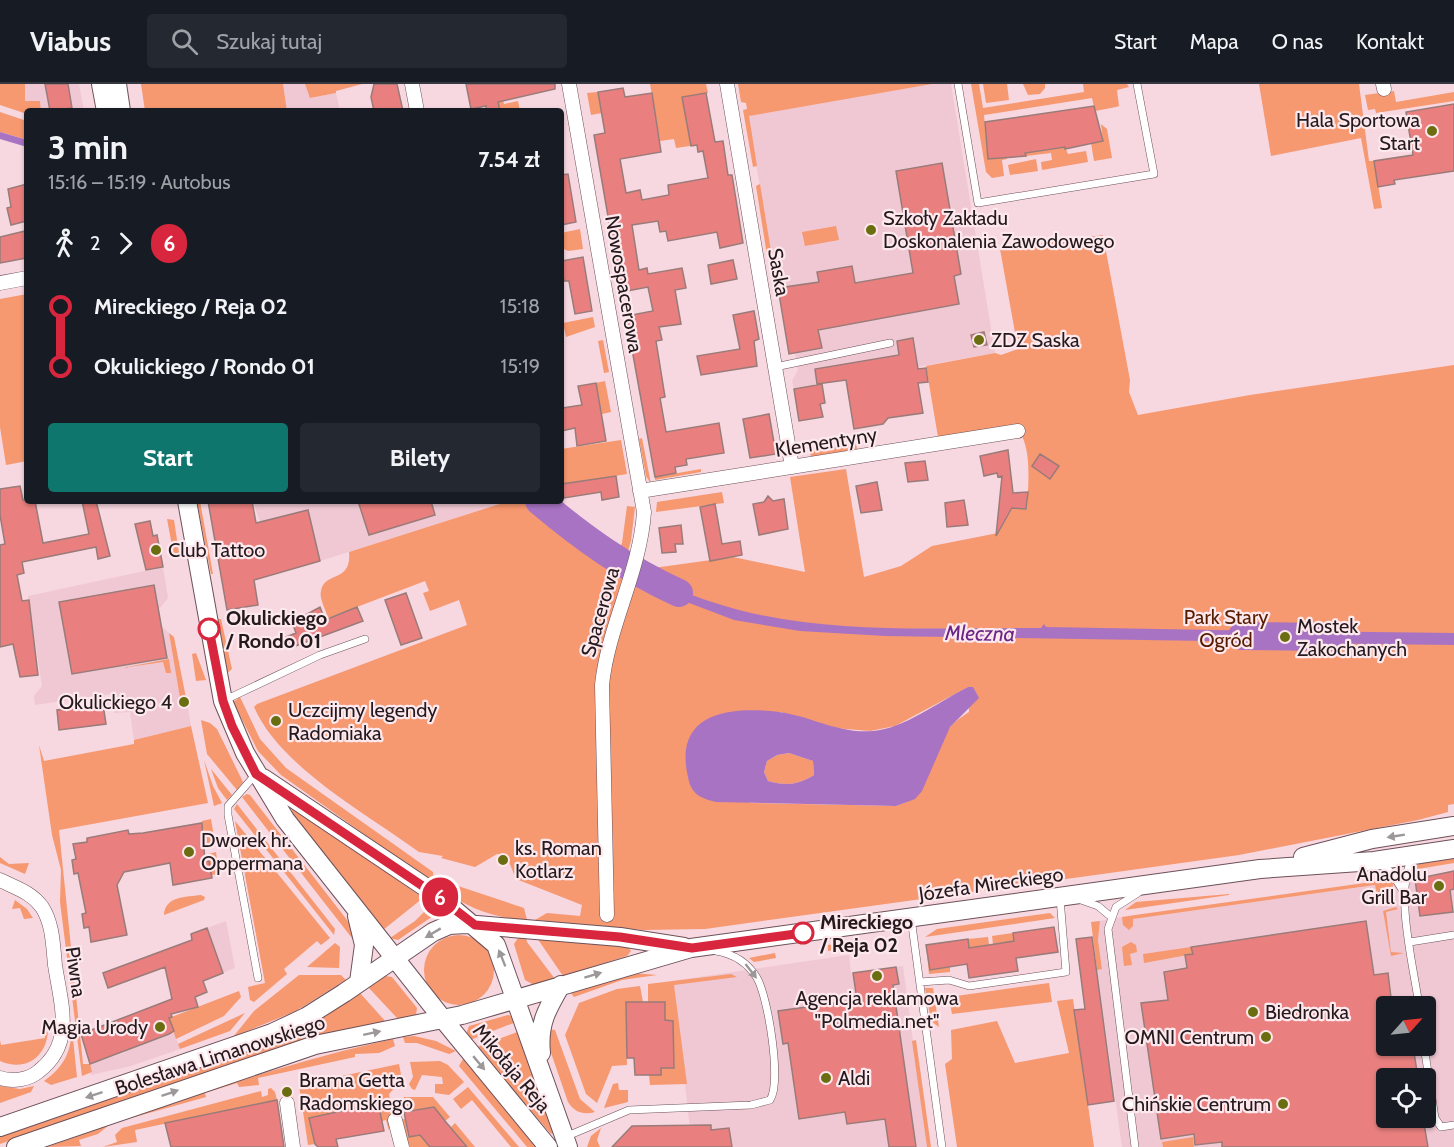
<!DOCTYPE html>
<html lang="pl">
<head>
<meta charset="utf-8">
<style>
	body { margin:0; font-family:Cabin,sans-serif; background:#242831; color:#f1f3f6; height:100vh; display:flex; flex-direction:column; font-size:22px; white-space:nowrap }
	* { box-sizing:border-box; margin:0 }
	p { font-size:20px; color:#9ea1a6 }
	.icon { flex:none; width:33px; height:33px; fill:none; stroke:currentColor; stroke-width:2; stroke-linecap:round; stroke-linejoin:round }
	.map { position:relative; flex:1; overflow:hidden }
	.sheet { position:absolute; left:24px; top:24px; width:540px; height:396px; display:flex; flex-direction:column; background:#171b24; border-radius:6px; box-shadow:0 2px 4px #0004 }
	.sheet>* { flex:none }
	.badge { padding:0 12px; border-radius:20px; font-size:21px; line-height:39px }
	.needle { width:39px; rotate:63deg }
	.tools { position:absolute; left:1376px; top:912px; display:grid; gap:12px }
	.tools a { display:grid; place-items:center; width:60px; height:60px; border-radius:6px; background:#171b24; box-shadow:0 2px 4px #0004; font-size:30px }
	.map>.badge { position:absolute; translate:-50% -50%; box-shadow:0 0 0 3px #fff }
	.legs { display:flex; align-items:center; gap:9px; height:66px; padding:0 24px; font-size:20px }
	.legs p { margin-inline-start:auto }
	.head { display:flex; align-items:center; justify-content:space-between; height:102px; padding:0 24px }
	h1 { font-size:33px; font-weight:800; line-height:45px }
	.primary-button { display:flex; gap:12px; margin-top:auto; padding:12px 24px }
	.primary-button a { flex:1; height:69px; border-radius:6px; background:#0f766e; color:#fff; font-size:24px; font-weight:800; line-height:69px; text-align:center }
	.primary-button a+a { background:#242831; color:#f1f3f6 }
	ul { padding:0 24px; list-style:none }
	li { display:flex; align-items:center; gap:21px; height:60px; font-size:22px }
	li i { display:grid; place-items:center; width:9px; height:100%; margin:0 8px; background:currentColor }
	li i::after { content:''; width:15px; height:15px; margin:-8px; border:4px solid; border-radius:50%; background:#171b24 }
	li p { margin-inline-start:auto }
	li:first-child i { background:linear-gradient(#0000 50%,currentColor 0) }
	li:last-child i { background:linear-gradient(currentColor 50%,#0000 0) }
	header { display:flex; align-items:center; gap:36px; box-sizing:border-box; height:84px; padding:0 30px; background:#171b24; border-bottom:2px solid #363941 }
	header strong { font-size:28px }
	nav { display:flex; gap:33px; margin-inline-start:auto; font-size:21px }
	.search { width:420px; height:54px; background:#242831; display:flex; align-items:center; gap:15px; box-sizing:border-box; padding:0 21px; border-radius:6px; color:#9ea1a6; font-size:22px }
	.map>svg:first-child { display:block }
</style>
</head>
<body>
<header>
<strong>Viabus</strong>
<div class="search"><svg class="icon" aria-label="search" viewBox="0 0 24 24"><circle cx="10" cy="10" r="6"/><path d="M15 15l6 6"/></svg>Szukaj tutaj</div>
<nav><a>Start</a><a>Mapa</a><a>O nas</a><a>Kontakt</a></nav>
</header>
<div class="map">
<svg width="1454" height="1063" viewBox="0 0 1454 1063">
	<rect width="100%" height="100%" fill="#f7d7e0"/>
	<path fill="#f0c8d3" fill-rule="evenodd" d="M25 0H79L84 27H41L40 17H25Z
		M283 0H305L311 14 336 9 340 27H287Z
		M932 0H951L995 269 794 305 792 297 798 286 779 167 771 168 748 32Z
		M253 417H509L320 477 308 426 260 438Z
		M163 483 168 514 159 525 161 542 169 549 180 614H186L191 642 134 656 130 628 114 629 111 610 35 621 34 612 42 602 28 512Z
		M1454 787V1063H1122L1097 886 1102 885 1098 856 1100 837 1122 833 1132 835 1376 801 1378 797 1414 793 1415 795 1437 793V790ZM1386 922H1425V962H1386ZM1386 994H1425V1034H1386Z
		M226 837 235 884 171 909 161 868 192 856 191 850Z
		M849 871 851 890 903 882 927 1063H692L674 901 671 897Z
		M174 947 180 965 131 982 91 991 90 980 124 969 132 962Z"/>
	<path fill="#f69870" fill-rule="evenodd" d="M0 0H25V17H40L41 27H27V30L0 21Z
		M141 0H283L287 27H145Z
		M305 0H362L336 7V9L310 14Z
		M481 0H499L504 20 518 17 520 27H500L498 22 486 24Z
		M650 0H706L708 9 683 13 703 60 676 64 674 55 660 57Z
		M738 0H932L749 32 757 82 753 83 743 26 747 25 746 19 741 18Z
		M971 0H979L983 24 1084 8 1083 0H1127L1129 3 1117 6 1119 22 1116 23 1095 27 1092 14 984 31 988 75 1007 73V75L1002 76 1004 92 992 94 986 88Z
		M983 0H1007L1009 16 986 19Z
		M1023 0H1045V4L1040 10 1028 11Z
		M1259 0H1359L1369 77H1374L1382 124 1374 125 1361 54 1271 72Z
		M1394 7 1396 18 1454 8V17L1376 29 1375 25 1368 26 1365 11Z
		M598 8 602 29 591 31 587 9Z
		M0 28 27 37V56L0 48Z
		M1101 40 1107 45 1112 74 1094 77 1091 59 1103 57Z
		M1065 63 1068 70 1086 67 1088 78 1042 86 1041 78 1052 76 1051 69 1026 72 1025 69Z
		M1036 75 1038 87 1010 91 1008 81Z
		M760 100 771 167H779L782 187 779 188 776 170 767 171 756 102Z
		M836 142 839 156 805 162 802 148Z
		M580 145 583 165 568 167 564 165 561 149Z
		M1103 151 1130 296 1129 308 1138 331 1250 311 1454 281V720L1448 721V728L1418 736 1239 771 705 845 643 846 535 836 547 829 580 832 582 821 516 795 507 773 497 770 475 783 441 774 443 772 419 768C367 730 280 683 254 623L257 620 467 541 459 516 430 527 423 509 429 507 425 497 328 534C326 526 319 515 321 507 324 487 352 499 349 468L509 417H532L589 467 616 485H646L733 473 805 488 790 393 846 385 864 493 901 482 932 462 998 449 1013 424 1027 425C1028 405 1031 377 1024 357 1022 351 1019 347 1018 340L938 353 926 282 995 269 1001 271 1018 265 1000 165ZM968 603 969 628C963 632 955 637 950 643 929 668 934 711 896 722L750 719 720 630 781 628 834 644 870 647 895 642Z
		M27 210V377L6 381 0 343V215Z
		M593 233 595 243 566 253 563 239Z
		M603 256 609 288 604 289 598 257Z
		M605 297 611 328 602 330 596 299Z
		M642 354 651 400 646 392 639 355Z
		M621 356 627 390 561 401V365Z
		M856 359 857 365 811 373 810 368Z
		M701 385V388L655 396V393Z
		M722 408 724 419 656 428 657 418Z
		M200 417 213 490H211L197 418Z
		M548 417 617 469 622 459 627 422 635 423 631 457 626 474 621 472 620 474Z
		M167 435 174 436 179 469 174 472Z
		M217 535H221L232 585 226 590Z
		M169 549 174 553 186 614H180Z
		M196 569 206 596 196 597 192 570Z
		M169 575 171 589H166L163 578 122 584Z
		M240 613 260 655 286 684 433 788 434 800 281 691 258 667 233 618Z
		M201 636 210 639 217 645 243 698 237 706 207 670Z
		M191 642 208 719 59 746 83 980H90L92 988 82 992 60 818 61 786 52 751 39 661 44 677 134 660V656Z
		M789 669 813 677 814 691C798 701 786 702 768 697L764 688 767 677 777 671Z
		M204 676 213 702 222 719 214 722Z
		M211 685 232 711 227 716 218 704Z
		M247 710 250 711 347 836 353 845 355 858 242 713Z
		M237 720 335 845 334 851 234 725Z
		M292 724H295L423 814 383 846 291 729Z
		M211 735 215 759 206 761 202 737Z
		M235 737 330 854 321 861 317 857 284 885 287 890 254 918 250 916 248 903 265 899Z
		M216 768 219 790 211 791 208 770Z
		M0 773 9 780 29 779 25 790 0 779Z
		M1454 774V779L1412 786 1421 778Z
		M1393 795V803L1385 810H1377L1375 801 1133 835V842L1129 846 1123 841 1122 833 1135 831Z
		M449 799 524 824 527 836C494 834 468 824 442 806Z
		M1229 810V811L1125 826 1136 818Z
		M201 811 205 813 204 816 164 831C165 812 186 813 201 811Z
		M15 816 27 825 33 834 24 835 20 824 12 825Z
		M432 820 436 825 433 832 398 856 390 854 415 837Z
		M1396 823 1398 825 1386 828 1391 868 1404 869 1391 872 1383 827Z
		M1050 829 1055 834 925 853 937 845Z
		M1100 837 1098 856 1102 885 1097 886 1091 838Z
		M1013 849 1014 857 993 860 992 852Z
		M424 886a35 35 0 1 1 70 0a35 35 0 1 1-70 0Z
		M526 853 527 858 555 895 534 901 525 896 514 860 518 854Z
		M988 853 989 861 969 864 968 855Z
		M537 854 627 862 631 867 627 872 563 892Z
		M865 856 866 861 828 867V861Z
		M1131 858 1136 861 1137 868 1130 870 1132 881 1124 882 1122 863Z
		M335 859 340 863 339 884 307 883Z
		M926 861 930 886 950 883V888L929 890Z
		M1191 863 1193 870 1144 879 1143 870Z
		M775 869 776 874 754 878 749 874Z
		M633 889 657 891 622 896 574 913 571 909Z
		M731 890 737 893 674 901 687 1000 650 1001 649 991 661 984 673 937 665 936V918H648V900Z
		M299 891H341L346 896 296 927 233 953 254 927Z
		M385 892 392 893 417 924 416 931 398 935 368 903Z
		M1049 899 1052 918 952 930 949 913Z
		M640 902 643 918 626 919 627 981 612 982 597 1019 586 1010 565 951 579 919 617 905Z
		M925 904H933L939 943 931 937Z
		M239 907 241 913 224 932 176 955 169 934Z
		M360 909 386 938 290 960 0 1060V1053L277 956 327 931Z
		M1073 915 1094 1063H957L945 980 952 975 951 946 997 937 1015 979 1069 969 1057 917Z
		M245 929 230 947 180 965 178 960Z
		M508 931 512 932 516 938 470 956 466 950 469 942Z
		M43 941 48 942C49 970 28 989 0 977V956L1 961 45 954Z
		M72 945 77 993 51 1001 44 997C64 983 71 968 72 945Z
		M547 945 555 946 580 1015 595 1028C584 1031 575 1029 568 1018L550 966Z
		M520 947 554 1050 550 1049 477 963Z
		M414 952 436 957 456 967 449 970 417 959H405L403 953Z
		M393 955 395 962 379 969 355 970V973L258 994 259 1001 239 1003 237 999 205 1009 206 1013 124 1036C212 1005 301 975 393 955Z
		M916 956 931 1063H927L912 957Z
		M463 975 537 1063H527L459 982Z
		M440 977 448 981 464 998 449 1011 435 1009V1000H443L442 993 422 991 415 1006 412 1005 409 1000 413 993 410 978Z
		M399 980 402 996 389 1010 392 1031 390 1032 389 1047 386 1036 382 1037 377 1019 309 1034 315 1060 308 1061 299 1001Z
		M618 999 619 1006H628V1018L604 1024 613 1000Z
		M0 1002 20 1005 34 1002 31 1008 0 1019Z
		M468 1003 519 1063H511L472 1016 461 1025 453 1015Z
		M271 1004 275 1008 277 1016 135 1046 137 1058 103 1063 117 1058 115 1051 122 1044 261 1007 262 1013 268 1011V1005Z
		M404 1013H433L450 1033 445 1037 434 1023 402 1028Z
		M405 1035 408 1053 420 1051 430 1063H410L400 1036Z
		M455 1039 475 1063H467L451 1043Z
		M109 1041 98 1050 79 1056 81 1062 47 1063Z
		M601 1044 597 1056 600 1063H587L591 1052Z
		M1193 1053 1194 1063H1163L1162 1058Z"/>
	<path fill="#a873c3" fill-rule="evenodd" d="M0 48 27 56V63L0 55Z
		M532 417H548L620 474 616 485 589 467Z
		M645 489C667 500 689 511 712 518 817 553 932 543 1041 544L1044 540 1046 543 1279 547 1280 558 885 552 800 547 734 536 642 501Z
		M1288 547 1454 549V561L1288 559Z
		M968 603H973L979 614 950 643 922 707 915 715 896 722 716 718C700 714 691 710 688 693 673 628 730 622 779 628 811 632 838 650 873 647 903 645 940 617 968 603ZM789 669 813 677 814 691C798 701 786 702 768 697L764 688 767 677 777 671Z"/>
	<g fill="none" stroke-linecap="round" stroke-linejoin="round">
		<path stroke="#a873c3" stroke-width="28" d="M539 417C583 454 626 485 679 509
			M1242 552 1328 553"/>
	</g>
	<path fill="#e9807f" stroke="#997b79" stroke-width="1.5" d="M45 0H68L72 24 50 27Z
		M374 0H397L403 27H374L371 13Z
		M466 0H555V5L498 18 500 27H486V22L471 25Z
		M623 4 625 13 652 9 661 68 620 75 626 109 640 106 642 116 669 111 668 101 708 94 703 67 698 68 697 61 691 62 682 13 706 9 715 58 723 57 728 91H732L743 159 720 164 717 148 668 157 666 147 660 148 658 137 632 141 639 186 647 184 648 190 682 184 686 204 675 206 681 240 659 243 662 256 656 257 665 313 660 314 666 348 719 339 724 369 686 375 687 381 675 383 676 389 655 393 626 232 653 227 648 203 621 208 594 51 605 49 598 8Z
		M1454 20V87L1394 96 1395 100 1378 103 1374 77 1413 71 1406 28Z
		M1094 22 1103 57 1065 65V63L1025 69 1026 72 988 75 985 38Z
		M942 79 961 190 954 192 959 220 818 246 822 264 789 270 778 204 819 198 817 188 852 182 855 199 913 189 896 87Z
		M568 90 576 138 561 141V91Z
		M27 100V137L11 141 7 124 11 123 8 105Z
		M25 147 27 174 0 179V153Z
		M583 173 592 227 575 230 569 197H564L561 177Z
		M733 176 737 195 711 200 708 181Z
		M754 227 759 255 754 257 757 282 701 291 697 272 740 265 733 231Z
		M984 248 987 261 974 263 971 251Z
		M913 254 918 285 926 284 928 298 918 299 923 329 888 334 883 340 854 345 846 296 817 300 815 285 899 271 897 257Z
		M596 299 606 357 577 362 575 344 561 347 563 324 582 321 578 302Z
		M822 300 825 319 820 320 823 333 799 337 794 305Z
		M769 330 776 370 750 374 743 335Z
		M1008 366 1013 409 1028 408 1026 425 1012 424 996 452 1002 392 998 393 997 389 984 392 980 372Z
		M1040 370 1059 382 1050 395 1032 382Z
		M925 377 928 396 908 398 905 379Z
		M616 392 619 413 602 416 601 408 564 414 562 400Z
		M877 398 882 426 861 429 856 402Z
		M20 402 23 416 35 417 43 459 89 450 82 417H96L110 472 98 475 96 463 22 478 24 489 17 491 22 517 29 516 38 591 20 593 13 560 0 563V461L5 460 0 431V405Z
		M768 412 773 417 784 415 788 445 759 451 753 420 764 418Z
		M964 416 968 441 947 443 945 419Z
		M208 417H252L256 439 308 426 320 477 254 496 258 521 227 526Z
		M358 417H431L435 431 369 451Z
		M715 420 722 460 740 457 742 471 710 477 700 423Z
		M150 437 153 452 157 451 163 483 146 486 135 440Z
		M681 441 683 460H675L676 468 662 469 659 444Z
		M154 501 167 574 72 590 59 518Z
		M406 509 422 554 401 561 385 516Z
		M320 523 325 536 357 523 363 537 290 564 286 553 296 549 292 538Z
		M103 620 106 640 59 646 57 626Z
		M202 739 205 777H209L212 794 173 801 170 779 124 788 117 801 127 851 91 858 89 843 84 844 82 830 86 829 78 789 74 790 72 776 76 775 73 760 87 758V754L128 746 129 750 143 749Z
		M1454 787V805L1450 806 1453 828 1420 832 1415 795Z
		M1366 837 1374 891 1388 889 1392 922H1386V962H1413L1418 994H1386V1034H1423L1428 1063H1222V1058L1195 1061 1194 1050 1161 1055 1141 919 1168 916 1164 888 1187 884 1185 871 1193 870 1191 863Z
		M1054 843 1058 868 1016 874 1018 887 969 894 967 880 930 886 926 861 968 855 969 864 989 861 1014 857 1013 849Z
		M207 844 223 889 203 897 207 908 195 913 198 923 171 930 172 933 169 934 174 947 169 950 90 980 81 950 172 915 165 883 108 904 103 889 192 856 191 850Z
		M1092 853 1114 1017 1088 1021 1074 926 1085 925 1076 855Z
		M896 883 899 900 893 901 916 1063H889L885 1035 847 1040 845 1028 799 1035 788 959 783 960 778 927 857 916 853 889Z
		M626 918H665V936L673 937 674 984H661V991H635L634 974H627Z
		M277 1016 284 1063H171L165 1039Z
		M378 1019 384 1047 336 1055 338 1063H318L315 1060 309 1034Z
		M434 1023 445 1037 467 1063H430L420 1051 409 1053 404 1028Z
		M711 1041V1046L729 1044 732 1063H612L632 1042Z"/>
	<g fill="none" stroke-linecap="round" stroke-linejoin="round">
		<g stroke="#6c5159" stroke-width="8">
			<path id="lane" d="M958 0 978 119 1154 90 1137 0
				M775 283 890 259
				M225 616 320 571 365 555
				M256 690 228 722V731L258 894
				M1412 775C1394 808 1414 884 1419 922
				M1380 780 1391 788 1403 807
				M1081 816 1098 822 1110 832
				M911 834 942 1063
				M1410 858 1454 851
				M920 898 949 896 969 902 1066 888 1060 814
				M1424 962 1435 1034 1441 1043 1454 1041
				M565 1053 629 1026 751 1021 770 1016C782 998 768 913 757 894 748 879 734 870 716 867
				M1135 1063 1108 845 1116 823 1138 809"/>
		</g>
		<g stroke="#6c5159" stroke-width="15">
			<path id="street" d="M412 0 417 27
				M569 0 644 428C640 488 608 542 602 601L607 831
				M727 0 792 383
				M1383 0 1384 5
				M0 199 27 194
				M640 407 1018 347
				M0 796C16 804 31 808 42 823 53 840 53 862 55 881 61 921 75 959 39 987 29 996 12 998 0 994
				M287 1019 293 1063
				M395 1036 402 1063"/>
		</g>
		<g stroke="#6c5159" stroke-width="20">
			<path id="secondary" d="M101 0 106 27
				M117 0 121 27
				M187 417 223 617 245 669 285 735 442 934 548 1063
				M263 694 437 811 496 861 568 1063
				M1303 773 1372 755 1454 742
				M357 832 364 861 359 898
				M541 969C538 940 547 925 561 901
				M0 1043 272 949 306 933 344 909 433 848 449 841 465 840 620 853 684 863
				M16 1063 315 961 462 931 691 864 1260 785 1374 777 1454 765"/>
		</g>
		<use href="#lane" stroke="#fff" stroke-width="7"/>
		<use href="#street" stroke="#fff" stroke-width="14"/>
		<use href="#secondary" stroke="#fff" stroke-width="18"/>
	</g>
	<defs><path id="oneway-solid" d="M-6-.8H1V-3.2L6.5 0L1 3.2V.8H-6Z" transform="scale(1.5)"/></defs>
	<g fill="#9c9899">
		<use href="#oneway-solid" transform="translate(1396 752) rotate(171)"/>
		<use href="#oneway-solid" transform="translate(433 849) rotate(149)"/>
		<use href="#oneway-solid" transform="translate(502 874) rotate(-112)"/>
		<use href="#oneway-solid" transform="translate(751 887) rotate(52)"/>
		<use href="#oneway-solid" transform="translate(593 891) rotate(-17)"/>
		<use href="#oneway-solid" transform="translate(372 949) rotate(-12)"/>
		<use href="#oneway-solid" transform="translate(479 979) rotate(50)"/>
		<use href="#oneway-solid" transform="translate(170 1009) rotate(-19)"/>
		<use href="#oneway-solid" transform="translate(94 1011) rotate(162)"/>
	</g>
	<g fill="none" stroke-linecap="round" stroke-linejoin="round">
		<g stroke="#fff" stroke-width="14">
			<path id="line-1" d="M209 545 223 617 232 642 256 690 436 811 475 841 620 853 692 864 803 849"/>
		</g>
		<use href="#line-1" stroke="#d7263d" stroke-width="9"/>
	</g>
	<g fill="#6a6d10" stroke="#fce8ed" stroke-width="2">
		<circle cx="1432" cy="47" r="6"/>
		<circle cx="871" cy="146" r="6"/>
		<circle cx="979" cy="256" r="6"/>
		<circle cx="156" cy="466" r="6"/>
		<circle cx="1285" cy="553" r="6"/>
		<circle cx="184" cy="618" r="6"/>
		<circle cx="276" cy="637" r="6"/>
		<circle cx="189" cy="768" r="6"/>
		<circle cx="503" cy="776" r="6"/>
		<circle cx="1439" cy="802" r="6"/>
		<circle cx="877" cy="892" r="6"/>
		<circle cx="1253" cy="928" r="6"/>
		<circle cx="160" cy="943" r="6"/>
		<circle cx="1266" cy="953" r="6"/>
		<circle cx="826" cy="994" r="6"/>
		<circle cx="287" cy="1008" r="6"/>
		<circle cx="1283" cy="1020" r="6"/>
	</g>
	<g fill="#fff" stroke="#d7263d" stroke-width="3">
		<circle cx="209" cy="545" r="10"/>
		<circle cx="803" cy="849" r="10"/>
	</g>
	<g text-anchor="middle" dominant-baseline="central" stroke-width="4.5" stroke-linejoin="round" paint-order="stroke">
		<g font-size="20" fill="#24191d" stroke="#fce8ed" text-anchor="start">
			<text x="1420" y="36" text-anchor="end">Hala Sportowa<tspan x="1420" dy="23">Start</tspan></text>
			<text x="883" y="134">Szkoły Zakładu<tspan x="883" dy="23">Doskonalenia Zawodowego</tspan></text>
			<text x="991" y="256">ZDZ Saska</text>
			<text x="168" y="466">Club Tattoo</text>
			<text x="1297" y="542">Mostek<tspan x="1297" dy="23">Zakochanych</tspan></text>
			<text x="172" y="618" text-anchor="end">Okulickiego 4</text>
			<text x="288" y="626">Uczcijmy legendy<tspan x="288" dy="23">Radomiaka</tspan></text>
			<text x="201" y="756">Dworek hr.<tspan x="201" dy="23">Oppermana</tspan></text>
			<text x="515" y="764">ks. Roman<tspan x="515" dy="23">Kotlarz</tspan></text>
			<text x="1427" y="790" text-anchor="end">Anadolu<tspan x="1427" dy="23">Grill Bar</tspan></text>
			<text x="877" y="914" text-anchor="middle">Agencja reklamowa<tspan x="877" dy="23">"Polmedia.net"</tspan></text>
			<text x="1265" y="928">Biedronka</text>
			<text x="148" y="943" text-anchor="end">Magia Urody</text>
			<text x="1254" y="953" text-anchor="end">OMNI Centrum</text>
			<text x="838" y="994">Aldi</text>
			<text x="299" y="996">Brama Getta<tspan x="299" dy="23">Radomskiego</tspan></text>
			<text x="1271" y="1020" text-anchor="end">Chińskie Centrum</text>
		</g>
		<g font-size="20" fill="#24191d" stroke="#fce8ed">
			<text transform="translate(779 188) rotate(80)">Saska</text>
			<text transform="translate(624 200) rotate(80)">Nowospacerowa</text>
			<text transform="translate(826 358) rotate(-9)">Klementyny</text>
			<text transform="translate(600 528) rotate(-74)">Spacerowa</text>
			<text transform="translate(991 800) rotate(-8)">Józefa Mireckiego</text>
			<text transform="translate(76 888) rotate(82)">Piwna</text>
			<text transform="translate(220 971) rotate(-18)">Bolesława Limanowskiego</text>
			<text transform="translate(512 984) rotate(50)">Mikołaja Reja</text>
		</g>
		<g font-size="20" fill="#561c00" stroke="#fce8ed">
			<text x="1226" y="533">Park Stary<tspan x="1226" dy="23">Ogród</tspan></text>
		</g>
		<g font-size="20" font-weight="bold" fill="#24191d" stroke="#fce8ed" text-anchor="start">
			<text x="226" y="534">Okulickiego<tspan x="226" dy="23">/ Rondo 01</tspan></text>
			<text x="820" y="838">Mireckiego<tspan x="820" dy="23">/ Reja 02</tspan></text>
		</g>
		<g font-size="21" font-style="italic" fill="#6a2687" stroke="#fce8ed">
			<text transform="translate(980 549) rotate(1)">Mleczna</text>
		</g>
	</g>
</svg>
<div class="tools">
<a><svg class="needle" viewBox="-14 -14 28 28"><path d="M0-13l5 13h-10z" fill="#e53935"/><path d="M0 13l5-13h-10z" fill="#9ea1a6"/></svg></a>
<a><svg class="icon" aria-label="locate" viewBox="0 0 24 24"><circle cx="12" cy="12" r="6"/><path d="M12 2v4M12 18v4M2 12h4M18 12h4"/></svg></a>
</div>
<b class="badge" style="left:440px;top:813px;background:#d7263d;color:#fff">6</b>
<section class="sheet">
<div class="head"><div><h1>3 min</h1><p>15:16 – 15:19 · Autobus</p></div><b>7.54 zł</b></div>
<div class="legs"><svg class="icon" aria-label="walk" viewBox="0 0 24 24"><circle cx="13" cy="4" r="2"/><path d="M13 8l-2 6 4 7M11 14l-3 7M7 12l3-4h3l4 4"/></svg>2<svg class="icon" aria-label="forward" viewBox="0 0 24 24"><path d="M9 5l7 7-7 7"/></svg><b class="badge" style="background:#d7263d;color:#fff">6</b></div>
<ul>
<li><i style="color:#d7263d"></i><b>Mireckiego / Reja 02</b><p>15:18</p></li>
<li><i style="color:#d7263d"></i><b>Okulickiego / Rondo 01</b><p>15:19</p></li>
</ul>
<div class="primary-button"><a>Start</a><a>Bilety</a></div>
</section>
</div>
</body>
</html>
